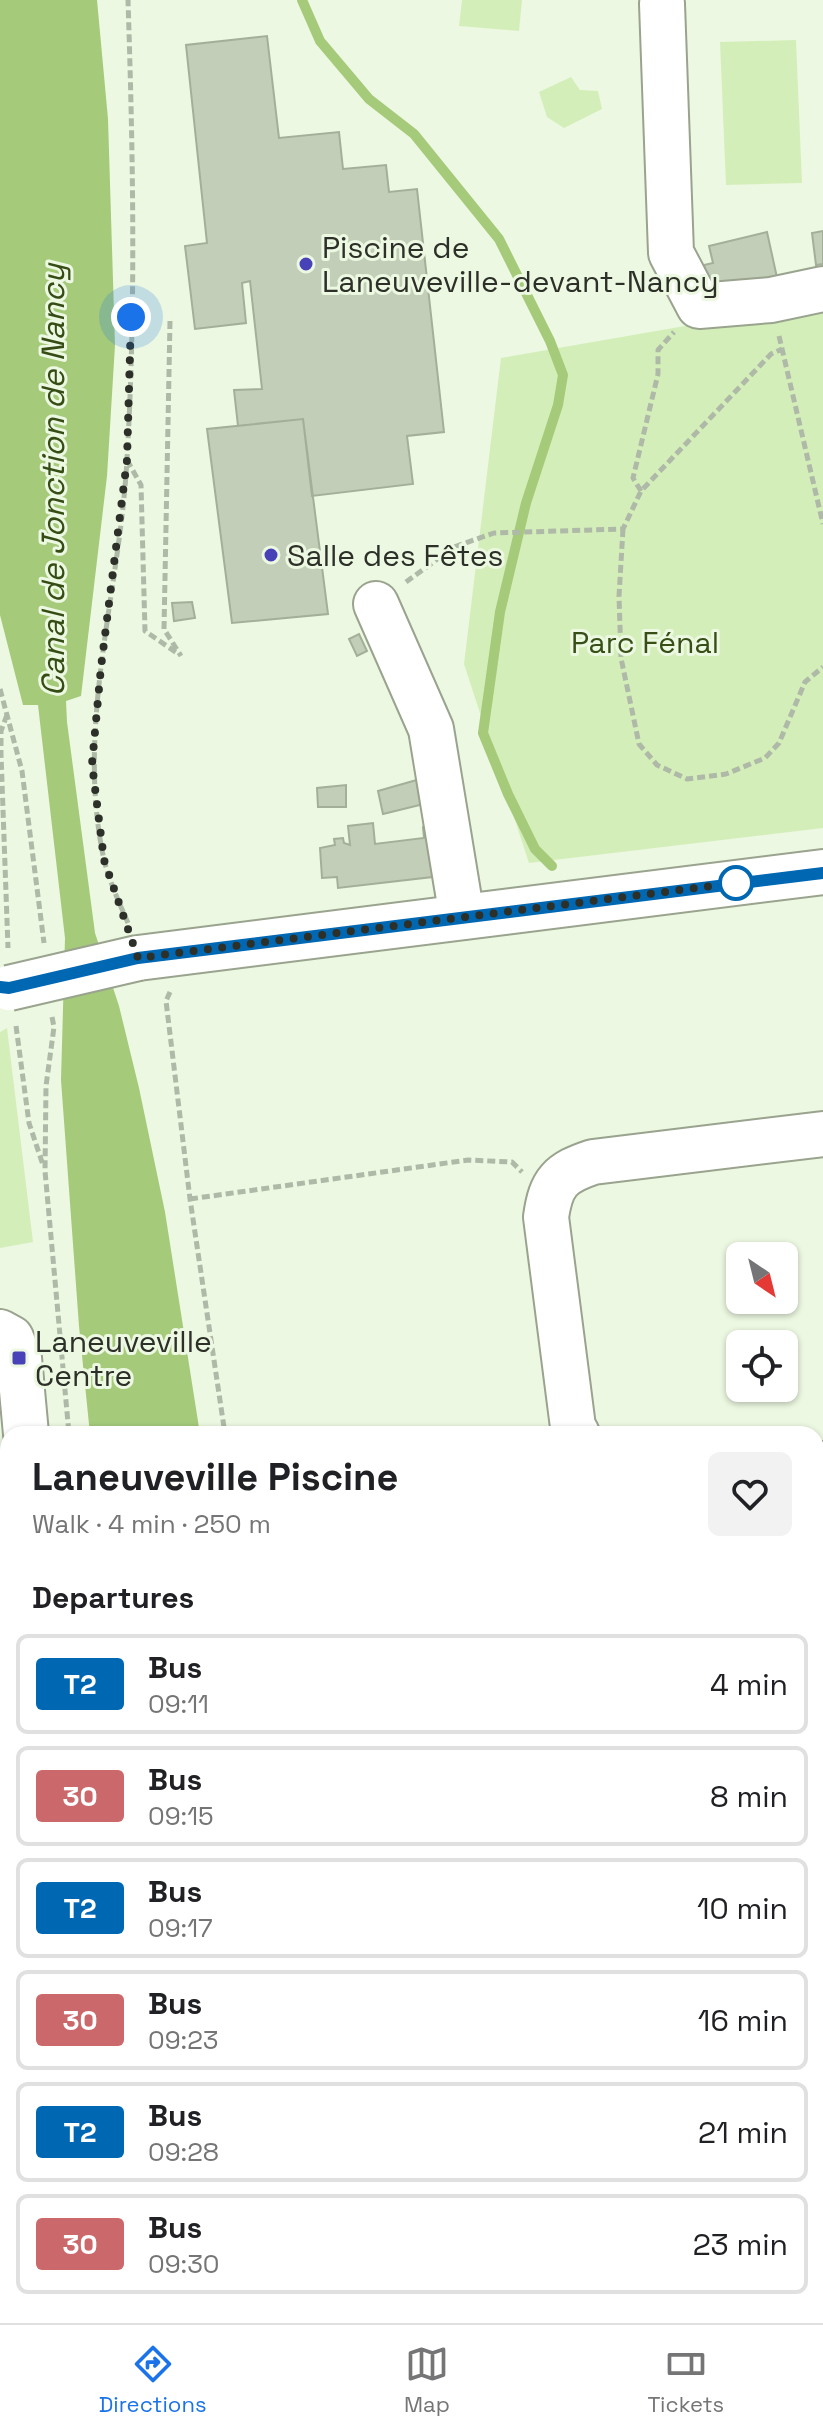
<!DOCTYPE html>
<html lang="en">
<head>
<meta charset="utf-8">
<style>
	body { margin:0; font-family:"Space Grotesk",sans-serif; background:#f2f2f2; color:#202124; height:100vh; display:flex; flex-direction:column; font-size:30px; white-space:nowrap }
	* { box-sizing:border-box; margin:0 }
	p { font-size:26px; color:#757577 }
	.icon { flex:none; width:44px; height:44px; fill:none; stroke:currentColor; stroke-width:2; stroke-linecap:round; stroke-linejoin:round }
	.map { position:relative; flex:1; overflow:hidden }
	.sheet { position:absolute; left:0px; top:1426px; width:824px; height:898px; display:flex; flex-direction:column; background:#fff; border-radius:24px 24px 0 0; box-shadow:0 2px 6px #0004 }
	.sheet>* { flex:none }
	.badge { padding:0 16px; border-radius:6px; font-size:28px; line-height:52px }
	.needle { width:52px; rotate:145deg }
	.buttons { position:absolute; left:726px; top:1242px; display:grid; gap:16px }
	.buttons a { display:grid; place-items:center; width:72px; height:72px; border-radius:12px; background:#fff; box-shadow:0 2px 6px #0004; font-size:40px }
	.you { position:absolute; width:40px; height:40px; margin:-20px; border:6px solid #fff; border-radius:50%; background:#1a73e8; box-shadow:0 0 0 12px #1a73e833 }
	.map>.badge { position:absolute; translate:-50% -50%; box-shadow:0 0 0 4px #fff }
	h2 { padding:0 32px; font-size:30px; line-height:72px }
	.round { display:grid; place-items:center; flex:none; width:84px; height:84px; border-radius:12px; background:#f2f2f2 }
	.head { display:flex; align-items:center; justify-content:space-between; height:136px; padding:0 32px }
	h1 { font-size:38px; font-weight:800; line-height:60px }
	ul { padding:0; list-style:none }
	li { display:flex; align-items:center; gap:24px; height:100px; margin:0 16px 12px; padding:0 16px; border:4px solid #e0e0e0; border-radius:12px }
	li div { flex:1 }
	li b { display:block; font-size:30px }
	li em { font-style:normal }
	li .badge { min-width:88px; font-weight:700; text-align:center }
	.tabs { display:flex; justify-content:space-around; align-items:center; height:112px; border-top:2px solid #e0e0e0; background:#fff; font-size:22px; color:#757577 }
	.tabs a { display:grid; justify-items:center; gap:4px }
	.tabs .current { color:#1a73e8 }
	.map>svg:first-child { display:block }
</style>
</head>
<body>
<div class="map">
<svg width="823" height="2323" viewBox="0 0 823 2323">
	<rect width="100%" height="100%" fill="#ecf8e1"/>
	<path fill="#d4eeba" d="M462 0H522L519 31 459 26Z
		M796 40 802 183 726 185 720 42Z
		M571 77 580 90 598 91 602 109 564 128 547 117 539 92Z
		M823 302V828L529 863 464 664 501 358Z
		M7 1028 33 1242 0 1248V1032Z"/>
	<path fill="#a4ca7a" d="M0 0H97L108 119 115 345 107 476 81 696 66 701 67 722 95 933 119 1006 139 1088 165 1212 200 1434H90L79 1326 61 1080 65 938 38 705H23L0 615Z
		M8 1664V1874H0V1670Z
		M816 1763 822 1771 820 1809 823 1810V1904H816Z
		M8 2056V2316H816V2058L823 2066V2323H0V2057Z"/>
	<g fill="none" stroke-linecap="round" stroke-linejoin="round">
		<path stroke="#a4ca7a" stroke-width="10" d="M302 0 320 41 369 99 414 134 499 239 550 341 563 375 558 405 526 503 500 612 483 733 508 794 535 849 552 866"/>
	</g>
	<path fill="#c2ceb8" stroke="#a4af99" stroke-width="2" d="M267 36 279 138 339 132 343 169 386 165 389 192 417 189 444 432 407 436 413 484 312 496 303 419 238 426 234 390 262 389 250 281 242 283 246 323 195 329 185 246 207 243 186 45Z
		M823 231V264L816 265 812 233Z
		M767 232 778 282 720 295 716 277 707 280 704 265 713 263 709 246Z
		M303 419 328 614 232 623 207 429Z
		M192 602 195 618 174 621 172 603Z
		M359 634 367 651 357 656 349 639Z
		M427 777 432 802 383 814 378 791Z
		M346 785V807H318L317 788Z
		M373 823 375 844 424 838 423 827 435 825 441 876 338 888 337 877 322 878 320 848 335 845 334 839 343 838 344 843 350 845 348 826Z
		M0 1922H8V1970H0Z"/>
	<g fill="none" stroke-linecap="round" stroke-linejoin="round">
		<g stroke="#99a38e" stroke-width="48">
			<path id="minor" d="M662 4 671 253 699 306 771 300 823 289
				M376 604 431 729 462 917
				M0 1332 11 1338 19 1358 26 1434
				M577 1434 573 1427 546 1217C551 1182 560 1173 593 1162L823 1134
				M816 1464H823
				M0 1602 8 1592
				M0 1890H8
				M816 1954H823"/>
		</g>
		<g stroke="#99a38e" stroke-width="48">
			<path id="major" d="M138 958 823 872"/>
		</g>
		<path stroke="#afb9a7" stroke-width="5" stroke-dasharray="8 4" stroke-linecap="butt" d="M170 321 164 629 181 656
			M779 336 823 524
			M127 460 141 485 145 631 177 653
			M641 491 633 478 658 374V350L674 332
			M623 529 619 596 621 658 639 744 657 765 687 779 726 774 765 758 779 743 805 682 823 667
			M406 582 454 547 494 533 623 529 641 491 771 354 782 349
			M0 689 22 771 44 943
			M7 715 1 731V754L8 948
			M128 923C119 902 108 879 103 855 76 723 120 591 127 459 136 306 133 153 128 0
			M170 992 166 1001 190 1199 225 1434
			M52 1017 54 1027 46 1086 45 1171 69 1434
			M16 1026 29 1123 43 1165
			M190 1199 468 1160 512 1162 522 1172
			M816 1796 823 1797"/>
		<use href="#minor" stroke="#fff" stroke-width="44"/>
		<use href="#major" stroke="#fff" stroke-width="44"/>
		<g stroke="#99a38e" stroke-width="48" stroke-linecap="butt">
			<path id="major-bridge" d="M9 988 138 958"/>
		</g>
		<use href="#major-bridge" stroke="#fff" stroke-width="44"/>
	</g>
	<g fill="none" stroke-linecap="round" stroke-linejoin="round">
		<g stroke="#fff" stroke-width="18">
			<path id="line" d="M0 987 9 988 138 958 823 873"/>
		</g>
		<use href="#line" stroke="#0067b2" stroke-width="12"/>
		<path stroke="#2c3028" stroke-width="8" stroke-dasharray="0 14.4" d="M131 317 127 460 101 667 92 764 104 860 138 958 736 883"/>
	</g>
	<g fill="#4941b8" stroke="#ecf8e1" stroke-width="3">
		<circle cx="306" cy="264" r="8"/>
		<circle cx="271" cy="555" r="8"/>
		<rect x="11" y="1350" width="16" height="16" rx="4"/>
	</g>
	<circle fill="#fff" stroke="#0067b2" stroke-width="4" cx="736" cy="883" r="16"/>
	<g text-anchor="middle" dominant-baseline="central" stroke-width="6" stroke-linejoin="round" paint-order="stroke">
		<g font-size="30" fill="#2c3028" stroke="#ecf8e1" text-anchor="start">
			<text x="322" y="247">Piscine de<tspan x="322" dy="34">Laneuveville-devant-Nancy</tspan></text>
			<text x="287" y="555">Salle des Fêtes</text>
			<text x="35" y="1341">Laneuveville<tspan x="35" dy="34">Centre</tspan></text>
		</g>
		<g font-size="30" fill="#374f17" stroke="#ecf8e1">
			<text x="645" y="642">Parc Fénal</text>
		</g>
		<g font-size="32" font-style="italic" fill="#354c14" stroke="#ecf8e1">
			<text transform="translate(53 480) rotate(-90)">Canal de Jonction de Nancy</text>
		</g>
	</g>
</svg>
<div class="buttons">
<a><svg class="needle" viewBox="-14 -14 28 28"><path d="M0-13l5 13h-10z" fill="#e53935"/><path d="M0 13l5-13h-10z" fill="#757577"/></svg></a>
<a><svg class="icon" aria-label="locate" viewBox="0 0 24 24"><circle cx="12" cy="12" r="6"/><path d="M12 2v4M12 18v4M2 12h4M18 12h4"/></svg></a>
</div>
<div class="you" style="left:131px;top:317px"></div>
<section class="sheet">
<div class="head"><div><h1>Laneuveville Piscine</h1><p>Walk · 4 min · 250 m</p></div><a class="round"><svg class="icon" aria-label="heart" viewBox="0 0 24 24"><path d="M12 20l-8-8c-3-5 5-10 8-4 3-6 11-1 8 4z"/></svg></a></div>
<h2>Departures</h2>
<ul>
<li><span class="badge" style="background:#0067b2;color:#fff">T2</span><div><b>Bus</b><p>09:11</p></div><em>4 min</em></li>
<li><span class="badge" style="background:#cb686b;color:#fff">30</span><div><b>Bus</b><p>09:15</p></div><em>8 min</em></li>
<li><span class="badge" style="background:#0067b2;color:#fff">T2</span><div><b>Bus</b><p>09:17</p></div><em>10 min</em></li>
<li><span class="badge" style="background:#cb686b;color:#fff">30</span><div><b>Bus</b><p>09:23</p></div><em>16 min</em></li>
<li><span class="badge" style="background:#0067b2;color:#fff">T2</span><div><b>Bus</b><p>09:28</p></div><em>21 min</em></li>
<li><span class="badge" style="background:#cb686b;color:#fff">30</span><div><b>Bus</b><p>09:30</p></div><em>23 min</em></li>
</ul>
</section>
</div>
<nav class="tabs">
<a class="current"><svg class="icon" aria-label="directions" viewBox="0 0 24 24"><path d="M12 3l9 9-9 9-9-9zM9 14v-3h6M13 9l2 2-2 2"/></svg>Directions</a>
<a><svg class="icon" aria-label="map" viewBox="0 0 24 24"><path d="M3 6l6-2 6 2 6-2v14l-6 2-6-2-6 2zM9 4v14M15 6v14"/></svg>Map</a>
<a><svg class="icon" aria-label="tickets" viewBox="0 0 24 24"><path d="M3 7h18v10H3zM15 7v10"/></svg>Tickets</a>
</nav>
</body>
</html>
